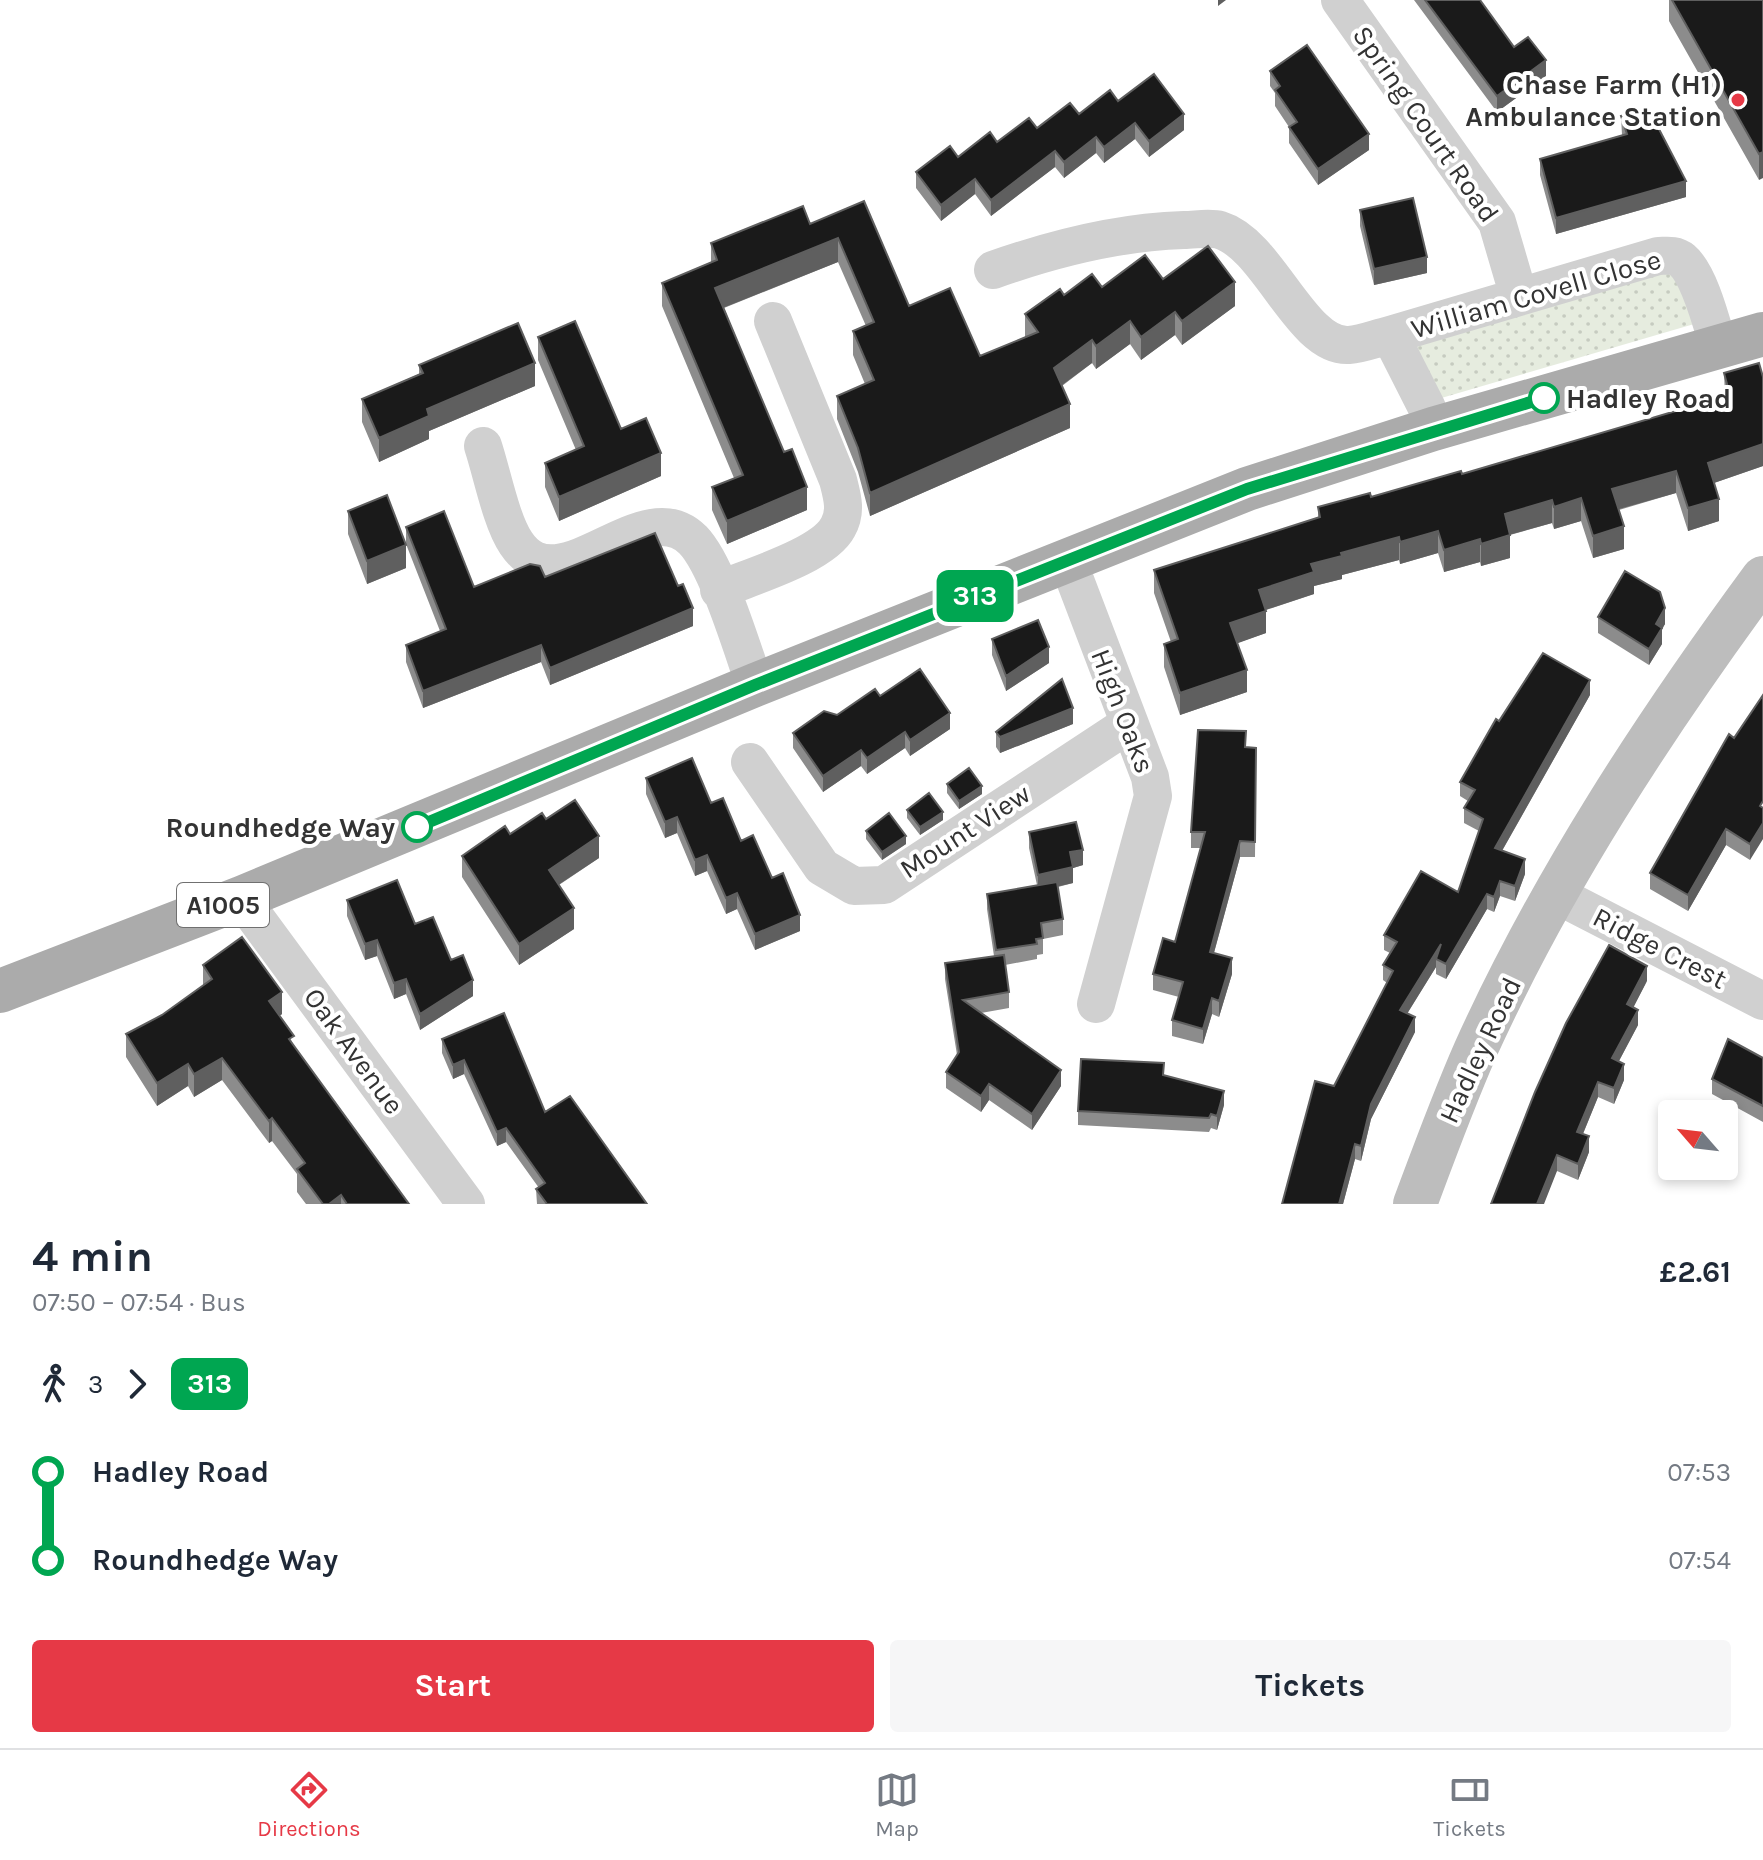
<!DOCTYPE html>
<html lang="en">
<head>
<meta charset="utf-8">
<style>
	body { margin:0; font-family:Karla,sans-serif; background:#f6f6f7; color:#1f2937; height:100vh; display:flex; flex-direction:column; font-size:30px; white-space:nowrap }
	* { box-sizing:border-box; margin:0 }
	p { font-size:26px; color:#747a83 }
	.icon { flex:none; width:44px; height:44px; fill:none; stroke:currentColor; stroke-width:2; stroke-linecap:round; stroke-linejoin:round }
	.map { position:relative; height:1204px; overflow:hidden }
	.panel { display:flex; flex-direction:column; background:#fff; flex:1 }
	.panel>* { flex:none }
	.badge { padding:0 16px; border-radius:12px; font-size:28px; line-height:52px }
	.needle { width:52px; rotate:298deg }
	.fabs { position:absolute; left:1658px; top:1100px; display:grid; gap:16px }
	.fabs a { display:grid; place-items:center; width:80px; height:80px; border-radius:8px; background:#fff; box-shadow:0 4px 12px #0003; font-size:40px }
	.map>.badge { position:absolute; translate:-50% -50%; box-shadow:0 0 0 4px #fff }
	.legs { display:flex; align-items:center; gap:12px; height:88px; padding:0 32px; font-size:26px }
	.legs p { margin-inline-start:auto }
	.head { display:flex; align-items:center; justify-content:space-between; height:136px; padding:0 32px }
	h1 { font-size:44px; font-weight:700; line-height:60px }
	.button { display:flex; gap:16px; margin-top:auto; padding:16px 32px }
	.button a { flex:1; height:92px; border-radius:8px; background:#e63946; color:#fff; font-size:32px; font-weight:700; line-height:92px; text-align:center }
	.button a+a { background:#f6f6f7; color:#1f2937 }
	ul { padding:0 32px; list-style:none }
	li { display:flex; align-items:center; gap:28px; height:88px; font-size:30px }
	li i { display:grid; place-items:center; width:12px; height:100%; margin:0 10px; background:currentColor }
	li i::after { content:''; width:20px; height:20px; margin:-10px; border:6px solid; border-radius:50%; background:#fff }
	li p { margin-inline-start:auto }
	li:first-child i { background:linear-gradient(#0000 50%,currentColor 0) }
	li:last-child i { background:linear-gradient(currentColor 50%,#0000 0) }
	.menu { display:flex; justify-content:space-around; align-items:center; height:112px; border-top:2px solid #e0e1e3; background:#fff; font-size:22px; color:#747a83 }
	.menu a { display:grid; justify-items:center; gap:4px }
	.menu .active { color:#e63946 }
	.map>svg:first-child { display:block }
</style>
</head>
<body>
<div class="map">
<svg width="1763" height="1204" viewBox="0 0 1763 1204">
	<defs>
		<pattern id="grass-dots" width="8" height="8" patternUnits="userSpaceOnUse" patternTransform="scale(2)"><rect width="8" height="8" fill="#e6ecdf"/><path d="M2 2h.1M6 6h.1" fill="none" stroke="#c6cbc0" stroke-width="1.8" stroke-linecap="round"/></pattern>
	</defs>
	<rect width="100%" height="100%" fill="#fff"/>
	<path fill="url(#grass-dots)" d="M1672 267 1701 322 1438 399 1414 354 1416 343Z"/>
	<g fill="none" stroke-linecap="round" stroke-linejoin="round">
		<path stroke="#d0d0d0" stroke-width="38" d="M1340 0 1497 222 1519 297
			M993 270C1055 248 1118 232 1184 230 1195 230 1210 227 1220 230 1269 245 1301 348 1349 345 1362 344 1377 338 1390 335
			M1433 429 1427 408 1390 335 1658 256C1666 256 1675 254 1682 260 1700 275 1712 325 1719 348
			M483 446C492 473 501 521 516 543 560 609 642 489 693 540 718 566 742 649 755 685
			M1067 559 1150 777 1153 796 1096 1004
			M719 590C749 577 823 556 838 527 847 511 842 496 838 480L773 321
			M750 762 822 867 854 886 884 885 1129 724
			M1557 895 1763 1001
			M241 898 466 1204"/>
		<path stroke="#bdbdbd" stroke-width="44" d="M1415 1204C1434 1153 1453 1101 1475 1051 1551 883 1654 726 1763 578"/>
		<path stroke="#ababab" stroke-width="44" d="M0 991 241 898 755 685 1247 489 1433 429 1763 334"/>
	</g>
	<path fill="#8c8c8c" d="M1414 0H1480L1514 47 1546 76 1497 112Z
		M1669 0H1763L1759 180 1669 21Z
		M1270 71 1369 150 1318 185 1289 143V127L1275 106V93L1270 86Z
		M1118 101 1184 130 1149 157 1135 139 1104 163 1096 153 1064 178 1055 167 991 216 975 194 941 221 916 188V172L1037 128Z
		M1621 116 1686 197 1556 234 1540 175V159L1622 135Z
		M864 201 909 306 980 356 1025 337V314L1064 295 1102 287 1163 279 1235 306 1182 345 1175 335 1141 360 1130 344 1096 369 1092 363 1062 386 1070 428 870 516 858 472 837 419V396L865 384 853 355V331L866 326 838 262 724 308 807 510 727 544 712 510V487L734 478 662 306V283L711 262V243L810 224Z
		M1360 210 1427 273 1374 285 1360 226Z
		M538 337 621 429 661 476 559 521 545 487V463L576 450 538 360Z
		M419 365 535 386 429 431V439L379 462 362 422V399L419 374Z
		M1724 373 1763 466 1714 483 1719 521 1688 531 1676 493 1619 510 1624 549 1593 558 1581 521 1554 529 1552 523 1510 535V558L1481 566 1480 562 1444 572 1438 553 1400 564 1399 560 1342 575V579L1314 586V594L1266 610V633L1237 643 1247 692 1180 715 1164 667V644L1171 642 1154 593V570L1318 518V507L1371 497 1462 474 1725 397Z
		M348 511 406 568 367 584 348 534Z
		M406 527 474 587 545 577 693 626 550 685 541 662 423 708 406 662V645L440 631 406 544Z
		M1598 617 1665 624 1662 629V644L1649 665 1598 633Z
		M992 639 1049 663 1006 691 992 655Z
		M1590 695 1502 851 1525 874 1515 901 1500 896 1494 912 1487 909 1446 979 1436 974V967L1407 1014 1415 1032 1371 1119 1361 1161 1355 1159 1343 1204H1282L1334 1086 1387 983 1383 980V965L1390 953 1384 950V935L1458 892 1479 831 1464 823V808L1468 801 1460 796V782L1499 721Z
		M1763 695 1750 860 1726 845 1688 911 1650 889V873L1734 738Z
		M880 696 950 729 910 756 905 748 867 774 861 766 823 792 793 748V733Z
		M1073 724 1000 753 996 747V732Z
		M1246 747 1256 748 1255 857H1240L1214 953 1232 974 1219 1017 1212 1014 1203 1044 1172 1036V1020L1179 997 1153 990V974L1175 942 1201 848H1191V832Z
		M646 778 711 803 772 878 800 931 755 950 737 909 726 914 707 871 695 876 677 833 665 838 646 794Z
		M947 784 982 794 959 809 947 793Z
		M907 810 943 820 920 835 907 818Z
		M546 819 599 858 559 885 574 929 519 965 462 877V856Z
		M866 831 906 844 882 860 866 839Z
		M1029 832 1083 865 1073 868V883L1058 887 1063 919V935L1043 939V954L1037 955V959L1005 965 1009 992V1008L981 1013 1061 1086 1032 1130 989 1100 981 1112 946 1088V1072L957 1055 945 979V963L994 956 987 909V894L1037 885 1029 848Z
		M347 900 415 924 451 960 473 996 420 1030 406 994 394 999 377 956 365 960 347 916Z
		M203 965 282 1014 279 1016 294 1046 409 1204H306L297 1192V1174L272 1141 269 1143 222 1080 194 1097 188 1086 157 1106 126 1057V1034L162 1015 203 986Z
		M1647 981 1633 1007 1638 1025 1619 1061 1624 1080 1614 1104 1598 1097 1583 1134 1589 1152 1578 1180 1557 1171 1491 1204Z
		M442 1039 545 1112 647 1204H537L536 1189 539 1188 506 1142 497 1146 464 1074 453 1079 442 1053Z
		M1763 1058V1122L1712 1094V1079Z
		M1164 1075 1224 1105 1217 1130 1211 1128 1209 1132 1078 1125V1111Z"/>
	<path fill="#5f5f5f" d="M1218 0H1226L1218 6Z
		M1546 60V76L1497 112V96Z
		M1184 114V130L1149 157V141Z
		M1135 123V139L1104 163V147Z
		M1369 134V150L1318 185V169Z
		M1096 137V153L1064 178V162Z
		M1055 151V167L991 216V200Z
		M1763 152V178L1759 180V154Z
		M975 179V194L941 221V205Z
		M1686 181V197L1556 234V218Z
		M838 238V262L715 311V288Z
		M1427 257V273L1374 285V269Z
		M1235 282V306L1182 345V321Z
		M1175 312V335L1141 360V337Z
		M1130 321V344L1096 369V346Z
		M1092 340V363L1054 391V368Z
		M535 363V386L429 431V439L379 462V438L427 409Z
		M1070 404V428L870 516V493Z
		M1763 444V466L1708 485V463Z
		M661 453V476L559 521V497Z
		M1676 471V493L1612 511V489Z
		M807 487V510L727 544V521Z
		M1581 498V521L1554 529V507Z
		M1719 499V521L1688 531V508Z
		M1552 500V523L1505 536V514Z
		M1624 526V549L1593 558V536Z
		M1438 531V553L1400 564V542Z
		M1510 535V558L1481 566V544Z
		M1399 537V560L1342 575V579L1314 586V594L1259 612V590L1311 564 1341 553Z
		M1480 539V562L1444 572V550Z
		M406 545V568L367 584V561Z
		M693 608V626L550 685V668Z
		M1665 608V624L1662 629V644L1649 665V649L1656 624Z
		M1266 611V633L1230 646V623Z
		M541 645V662L423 708V691Z
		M1049 647V663L1006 691V676Z
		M1247 670V692L1180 715V693Z
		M1590 680V695L1495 863V848Z
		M1073 708V724L1000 753V737Z
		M950 713V729L910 756V740Z
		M905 732V748L867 774V758Z
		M861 750V766L823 792V776Z
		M982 786V794L959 809V801Z
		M943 812V820L920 835V827Z
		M677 817V833L665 838V822Z
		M1763 823V839L1750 860V844Z
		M1726 829V845L1688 911V895Z
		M599 836V858L549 891V870Z
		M906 836V844L882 860V852Z
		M1240 841V857L1210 967V952Z
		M1083 850V865L1073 868V883L1038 891V875L1070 852Z
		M707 855V871L695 876V860Z
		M1525 859V874L1515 901V886Z
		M1500 881V896L1494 912V897Z
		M737 893V909L726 914V898Z
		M1487 894V909L1446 979V964Z
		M574 908V929L519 965V944Z
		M800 915V931L755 950V934Z
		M377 940V956L365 960V944Z
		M1441 944 1436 959V967L1400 1025V1010Z
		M1232 958V974L1219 1017V1001Z
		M1647 966V981L1627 1020V1004Z
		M406 979V994L394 999V983Z
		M473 980V996L420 1030V1014Z
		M282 992V1014L269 1024V1001Z
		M1212 998V1014L1203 1044V1029Z
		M1638 1010V1025L1612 1074V1058Z
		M1415 1017V1032L1371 1119 1361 1161V1146L1371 1104Z
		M222 1058V1080L194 1097V1074Z
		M464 1060V1074L453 1079V1065Z
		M188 1064V1086L157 1106V1083Z
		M1624 1064V1080L1614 1104V1088Z
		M1061 1070V1086L1032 1130V1114Z
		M1598 1082V1097L1577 1148V1132Z
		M989 1084V1100L981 1112V1096Z
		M1224 1091V1105L1217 1130V1116Z
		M272 1118V1141L269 1143V1121Z
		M506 1128V1142L497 1146V1132Z
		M1589 1136V1152L1578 1180V1164Z
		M1355 1144V1159L1343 1204H1339Z
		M1557 1155V1171L1544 1204H1537Z
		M341 1195V1204H329Z"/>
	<path fill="#1a1a1a" stroke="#5f5f5f" stroke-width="2" d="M1425 0H1480L1514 47 1528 37 1546 60 1497 96Z
		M1672 0H1763V152L1759 154Z
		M1307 45 1369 134 1318 169 1289 127 1297 122 1275 90 1280 86 1270 71Z
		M1154 74 1184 114 1149 141 1135 123 1104 147 1096 137 1064 162 1055 151 991 200 975 179 941 205 916 172 950 146 958 157 990 132 997 142 1029 118 1037 128 1070 103 1079 114 1110 90 1118 101Z
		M1648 108 1686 181 1556 218 1540 159 1627 134 1621 116Z
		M1413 198 1427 257 1374 269 1360 210Z
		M864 201 909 306 950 288 980 356 1038 332 1025 314 1060 289 1064 295 1092 274 1102 287 1145 255 1163 279 1208 246 1235 282 1182 321 1175 312 1141 337 1130 321 1096 346 1092 340 1054 368 1070 404 870 493 858 448 837 396 874 380 853 331 874 322 838 238 715 288 784 452 792 449 807 487 727 521 712 487 743 475 662 283 717 260 711 243 803 206 810 224Z
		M575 321 621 429 646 418 661 453 559 497 545 463 584 446 538 337Z
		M518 323 535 363 427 409 429 416 379 438 362 399 423 373 419 365Z
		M1759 363 1763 377V444L1708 463 1719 499 1688 508 1676 471 1612 489 1624 526 1593 536 1581 498 1554 507 1552 500 1505 514 1510 535 1481 544 1480 539 1444 550 1438 531 1400 542 1399 537 1341 553 1342 556 1311 564 1314 572 1259 590 1266 611 1230 623 1247 670 1180 693 1164 644 1178 639 1154 570 1320 517 1318 507 1370 493 1371 497 1461 471 1462 474 1730 395 1724 373Z
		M387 495 406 545 367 561 348 511Z
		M444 511 474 587 530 564 540 566 545 577 655 533 678 586 683 584 693 608 550 668 541 645 423 691 406 645 446 629 406 527Z
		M1625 571 1660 592 1665 608 1656 624 1662 628 1649 649 1598 617Z
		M1038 620 1049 647 1006 676 992 639Z
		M1543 653 1590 680 1495 848 1525 859 1515 886 1500 881 1494 897 1487 894 1446 964 1436 959 1441 944 1400 1010 1415 1017 1371 1104 1361 1146 1355 1144 1339 1204H1282L1315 1081 1334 1086 1393 971 1383 965 1397 942 1384 935 1421 871 1458 892 1483 819 1464 808 1475 790 1460 782 1496 719 1499 721Z
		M920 669 950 713 910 740 905 732 867 758 861 750 823 776 793 733 824 711 837 715 875 689 880 696Z
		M1062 679 1073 708 1000 737 996 732Z
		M1763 695V801L1760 806 1763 808V823L1750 844 1726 829 1688 895 1650 873 1729 734 1734 738Z
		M1198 730 1246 731 1245 747 1256 748 1255 842 1240 841 1210 952 1232 958 1219 1001 1212 998 1203 1029 1172 1020 1183 982 1153 974 1163 938 1175 942 1205 832H1191Z
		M692 758 711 803 723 798 741 841 753 835 772 878 783 873 800 915 755 934 737 893 726 898 707 855 695 860 677 817 665 822 646 778Z
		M969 768 982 786 959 801 947 784Z
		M929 793 943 812 920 827 907 810Z
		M575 800 599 836 549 870 574 908 519 944 462 856 505 826 510 834 542 813 546 819Z
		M889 813 906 836 882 852 866 831Z
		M1076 822 1083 850 1070 852 1073 867 1038 875 1029 832Z
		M397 880 415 924 433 917 451 960 463 955 473 980 420 1014 406 979 394 983 377 940 365 944 347 900Z
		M1057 882 1063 919 1041 923 1043 938 1036 939 1037 944 996 950 987 894Z
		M242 937 282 992 269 1001 294 1036 289 1039 409 1204H347L341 1195 329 1204H323L297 1169 305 1163 272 1118 269 1121 222 1058 194 1074 188 1064 157 1083 126 1034 162 1015 212 979 203 965Z
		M1609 945 1647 966 1627 1004 1638 1010 1612 1058 1624 1064 1614 1088 1598 1082 1577 1132 1589 1136 1578 1164 1557 1155 1537 1204H1491L1535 1092 1566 1023Z
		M1004 955 1009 992 963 1000 1061 1070 1032 1114 989 1084 981 1096 946 1072 959 1052 945 963Z
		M504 1013 545 1112 570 1096 647 1204H547L536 1189 545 1183 506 1128 497 1132 464 1060 453 1065 442 1039Z
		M1728 1039 1763 1058V1106L1712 1079Z
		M1081 1059 1164 1063 1163 1075 1224 1091 1217 1116 1211 1114 1209 1118 1078 1111Z"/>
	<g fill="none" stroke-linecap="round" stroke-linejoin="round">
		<g stroke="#fff" stroke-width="18">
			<path id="line-1" d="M417 827 755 685 1247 489 1544 398"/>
		</g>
		<use href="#line-1" stroke="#00a651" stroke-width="12"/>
	</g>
	<circle fill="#e63946" stroke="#fff" stroke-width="3" cx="1738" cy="100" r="8"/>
	<g fill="#fff" stroke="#00a651" stroke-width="4">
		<circle cx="1544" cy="398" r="14"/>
		<circle cx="417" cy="827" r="14"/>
	</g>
	<g text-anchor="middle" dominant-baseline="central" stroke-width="8" stroke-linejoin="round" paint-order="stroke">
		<rect fill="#fff" stroke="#707070" stroke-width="2" x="177" y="883" width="92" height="44" rx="6"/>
		<g font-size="26" font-weight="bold" fill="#333">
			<text x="223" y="905">A1005</text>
		</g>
		<g font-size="28" font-weight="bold" fill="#333" stroke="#fff" text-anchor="end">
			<text x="1722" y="84">Chase Farm (H1)<tspan x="1722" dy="32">Ambulance Station</tspan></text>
		</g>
		<g font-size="28" fill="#333" stroke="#fff">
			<text transform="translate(1426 124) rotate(55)">Spring Court Road</text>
			<text transform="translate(1536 294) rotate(-16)">William Covell Close</text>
			<text transform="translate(1123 711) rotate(69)">High Oaks</text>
			<text transform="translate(965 831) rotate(-33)">Mount View</text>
			<text transform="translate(1660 948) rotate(27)">Ridge Crest</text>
			<text transform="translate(1480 1050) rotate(-65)">Hadley Road</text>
			<text transform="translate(354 1051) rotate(54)">Oak Avenue</text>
		</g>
		<g font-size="28" font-weight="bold" fill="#333" stroke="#fff" text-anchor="start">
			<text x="1566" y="398">Hadley Road</text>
			<text x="395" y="827" text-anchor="end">Roundhedge Way</text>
		</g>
	</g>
</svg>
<div class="fabs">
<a><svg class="needle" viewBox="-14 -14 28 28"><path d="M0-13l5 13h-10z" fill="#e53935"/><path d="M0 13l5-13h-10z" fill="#747a83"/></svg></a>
</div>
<b class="badge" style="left:975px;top:596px;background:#00a651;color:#fff">313</b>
</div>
<section class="panel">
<div class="head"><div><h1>4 min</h1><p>07:50 – 07:54 · Bus</p></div><b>£2.61</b></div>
<div class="legs"><svg class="icon" aria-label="walk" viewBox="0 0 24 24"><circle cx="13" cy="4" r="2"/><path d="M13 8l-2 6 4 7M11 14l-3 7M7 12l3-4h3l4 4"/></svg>3<svg class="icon" aria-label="forward" viewBox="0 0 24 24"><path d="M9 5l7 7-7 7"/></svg><b class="badge" style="background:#00a651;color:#fff">313</b></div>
<ul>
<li><i style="color:#00a651"></i><b>Hadley Road</b><p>07:53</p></li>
<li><i style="color:#00a651"></i><b>Roundhedge Way</b><p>07:54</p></li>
</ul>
<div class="button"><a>Start</a><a>Tickets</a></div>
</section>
<nav class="menu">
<a class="active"><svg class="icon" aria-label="directions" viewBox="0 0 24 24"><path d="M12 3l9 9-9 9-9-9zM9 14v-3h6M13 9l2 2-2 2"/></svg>Directions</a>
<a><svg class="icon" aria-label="map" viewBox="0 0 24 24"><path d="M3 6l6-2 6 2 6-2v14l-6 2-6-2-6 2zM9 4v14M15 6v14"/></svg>Map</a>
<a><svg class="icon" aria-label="tickets" viewBox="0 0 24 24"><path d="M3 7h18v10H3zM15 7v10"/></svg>Tickets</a>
</nav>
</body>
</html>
